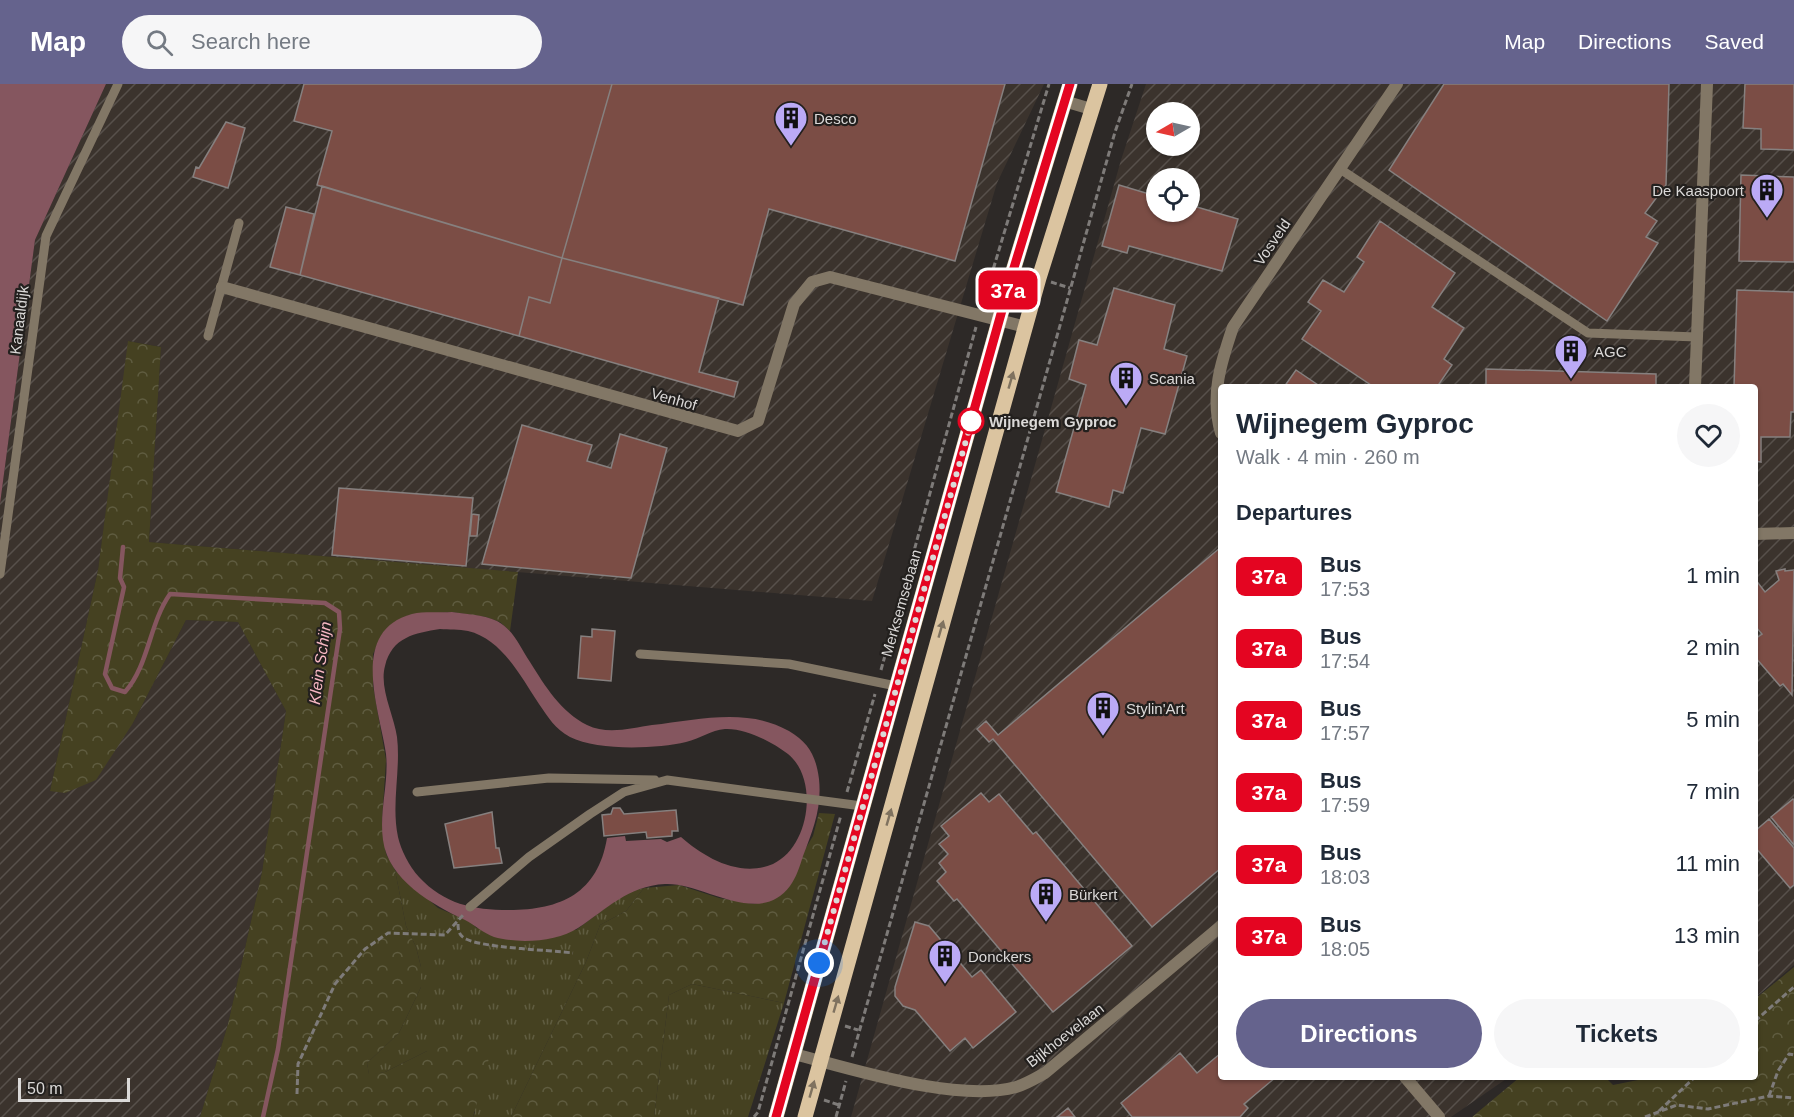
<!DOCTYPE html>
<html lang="en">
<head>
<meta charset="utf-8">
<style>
	body { margin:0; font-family:Arial,sans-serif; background:#f6f6f7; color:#1f2937; height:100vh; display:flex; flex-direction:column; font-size:22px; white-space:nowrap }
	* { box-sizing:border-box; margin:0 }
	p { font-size:20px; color:#747a83 }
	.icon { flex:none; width:33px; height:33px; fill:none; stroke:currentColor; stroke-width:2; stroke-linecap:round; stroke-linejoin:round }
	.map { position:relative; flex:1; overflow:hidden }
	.side { position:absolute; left:1218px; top:300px; width:540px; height:696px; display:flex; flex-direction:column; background:#fff; border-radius:6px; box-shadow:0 2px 4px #0004 }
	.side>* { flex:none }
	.badge { padding:0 12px; border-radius:9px; font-size:21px; line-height:39px }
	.needle { width:39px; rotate:261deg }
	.tools { position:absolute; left:1146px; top:18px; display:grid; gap:12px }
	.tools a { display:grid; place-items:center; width:54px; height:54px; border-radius:50%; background:#fff; box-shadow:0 2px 4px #0004; font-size:30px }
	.scale { position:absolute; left:18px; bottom:15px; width:112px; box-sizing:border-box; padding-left:6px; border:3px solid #dbd9d8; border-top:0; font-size:16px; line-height:21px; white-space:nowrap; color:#dbd9d8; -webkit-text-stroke:4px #23201e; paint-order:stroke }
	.you { position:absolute; width:30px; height:30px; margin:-15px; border:4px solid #fff; border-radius:50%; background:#1a73e8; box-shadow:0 0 0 9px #1a73e833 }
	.map>.badge { position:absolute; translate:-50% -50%; box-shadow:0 0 0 3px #fff }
	h2 { padding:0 18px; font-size:22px; line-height:54px }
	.round { display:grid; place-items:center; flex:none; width:63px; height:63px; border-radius:32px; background:#f6f6f7 }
	.headline { display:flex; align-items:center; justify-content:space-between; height:102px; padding:0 18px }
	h1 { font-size:28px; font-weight:700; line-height:45px }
	.action { display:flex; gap:12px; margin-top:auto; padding:12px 18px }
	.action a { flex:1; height:69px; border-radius:36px; background:#65638d; color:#fff; font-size:24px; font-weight:700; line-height:69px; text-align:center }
	.action a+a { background:#f6f6f7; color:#1f2937 }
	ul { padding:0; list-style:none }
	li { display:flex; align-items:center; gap:18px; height:72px; padding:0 18px }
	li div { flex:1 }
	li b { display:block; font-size:22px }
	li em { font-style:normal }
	li .badge { min-width:66px; font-weight:700; text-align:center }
	header { display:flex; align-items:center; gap:36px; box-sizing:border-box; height:84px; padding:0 30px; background:#65638d; color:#fff }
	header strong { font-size:28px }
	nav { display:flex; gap:33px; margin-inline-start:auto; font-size:21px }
	.search { width:420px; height:54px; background:#f6f6f7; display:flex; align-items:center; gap:15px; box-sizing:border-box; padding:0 21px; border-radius:33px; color:#747a83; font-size:22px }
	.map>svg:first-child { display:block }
</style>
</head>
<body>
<header>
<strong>Map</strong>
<div class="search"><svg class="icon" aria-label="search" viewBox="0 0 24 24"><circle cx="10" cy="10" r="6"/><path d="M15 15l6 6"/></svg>Search here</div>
<nav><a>Map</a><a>Directions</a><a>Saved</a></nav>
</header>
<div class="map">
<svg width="1794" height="1033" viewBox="0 0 1794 1033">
	<defs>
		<pattern id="industrial-furrows" width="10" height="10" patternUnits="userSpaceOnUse" patternTransform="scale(1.5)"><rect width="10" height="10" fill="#3b332d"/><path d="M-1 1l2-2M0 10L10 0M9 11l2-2" fill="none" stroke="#57504b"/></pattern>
		<pattern id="grass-tufts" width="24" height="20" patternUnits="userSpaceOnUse" patternTransform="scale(1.5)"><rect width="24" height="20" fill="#454121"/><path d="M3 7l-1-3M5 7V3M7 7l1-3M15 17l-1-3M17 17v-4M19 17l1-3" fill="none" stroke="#5f5c40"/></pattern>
		<pattern id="forest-crowns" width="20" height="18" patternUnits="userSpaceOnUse" patternTransform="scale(1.5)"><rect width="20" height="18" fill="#454121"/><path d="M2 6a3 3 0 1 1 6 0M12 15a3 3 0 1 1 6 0" fill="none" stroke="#5f5c40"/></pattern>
	</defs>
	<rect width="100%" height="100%" fill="#2d2927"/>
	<path fill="url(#industrial-furrows)" fill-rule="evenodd" d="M106 0H1044L997 99 872 517 149 458 161 263 129 257 98 486 50 707 133 639 186 536 238 538 286 627 262 788 228 940 200 1033H0V420L35 156Z
		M1146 0H1794V881L1755 914V303H1221V993H1509L1451 1033H851L1121 76ZM1156 28H1190V62H1156ZM1156 94H1190V128H1156Z"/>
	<path fill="url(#grass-tufts)" d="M395 786 438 824 469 837 477 844 576 846 627 808 644 804 626 827 600 841 586 878 511 1033H473L475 1028 427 967 385 988 369 991 367 979 399 949 421 903V883L416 863 406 842Z
		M692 900 784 919 748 1033H654L669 911Z"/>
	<path fill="url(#forest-crowns)" d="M128 257 161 263 149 458 518 488 510 547 500 538 486 533 452 528 409 531 394 539 381 553 373 570V602L386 676 382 737 386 770 395 786 406 842 416 863 421 883V903L399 949 367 979 369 990 385 988 427 967 469 955 491 967 473 1033H200L228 940 262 788 286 627 238 538 186 536 133 639 96 696 65 709 50 707 98 486Z
		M819 729 835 730 784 919 692 900 669 911 654 1033H511L586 878 600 841 626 827 644 804 679 801 719 814 754 820 776 814 813 752Z
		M1794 883V1033H1472L1520 993H1605L1613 1001 1653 993H1755V915Z"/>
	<path fill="#85565f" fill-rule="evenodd" d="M0 0H106L35 156 0 420Z
		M452 528C467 530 484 531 497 537 514 546 520 563 530 578 545 602 561 628 587 641 607 651 632 644 652 641 698 636 747 623 789 647 809 659 816 672 819 695 822 724 813 746 803 772 800 782 796 794 790 802 759 844 703 798 665 800 628 802 607 825 578 844 557 858 518 860 494 853 483 849 475 841 465 836 433 821 388 796 383 756 379 727 389 699 386 670 380 627 348 547 412 530 424 527 439 529 452 528ZM440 545C449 546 459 545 468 547 502 555 521 593 539 620 548 633 555 645 570 653 597 667 656 665 686 658 700 655 711 646 725 645 746 644 772 658 788 670 819 695 810 763 773 780 740 794 705 774 681 753L667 758 661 755 626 757 625 752 607 754C598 809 561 826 509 826 473 826 444 820 419 793 409 782 401 766 398 753 391 720 401 686 397 653 394 631 379 604 385 582 392 553 415 549 440 545Z"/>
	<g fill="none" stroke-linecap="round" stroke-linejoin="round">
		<path stroke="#85565f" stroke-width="4.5" d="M123 463 120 494 124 503 105 590 112 604 125 608C149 581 149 540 170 510L325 519 339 528 340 545 278 965 263 1033"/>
	</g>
	<path fill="#7b4d45" stroke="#86807f" stroke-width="1.5" d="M304 0H612L562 174 317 101 332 47 294 37Z
		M612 0H1005L955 177 769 125 743 221 562 174Z
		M1444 0H1669L1666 101 1645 129 1657 137 1646 153 1658 159 1607 237 1389 86Z
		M1745 0H1794V66L1761 65V45L1743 44Z
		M226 38 245 44 228 104 193 93 196 83 199 84Z
		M1741 91 1794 93V178L1739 177Z
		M1119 101 1156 112V128H1190V121L1238 135 1222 187 1129 162 1127 169 1102 162Z
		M322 102 562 174 550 219 529 213 519 252 300 191Z
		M286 123 314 130 300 191 270 183Z
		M1380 137 1455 189 1432 223 1464 244 1444 275 1452 281 1437 303H1374L1302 255 1321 227 1308 218 1323 196 1344 208 1364 178 1357 173Z
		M562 174 719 214 699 288 738 298 734 313 519 252 529 213 550 219Z
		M1114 204 1175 221 1164 265 1187 272 1165 350 1141 344 1123 409 1113 406 1109 423 1056 408 1086 301 1069 295 1079 256 1097 261Z
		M1737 206 1794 208V328H1791L1790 353H1761V378L1755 377V303H1734Z
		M1486 285 1656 290V303H1486Z
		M1296 286 1321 303H1284Z
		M522 341 592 361 587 377 611 384 620 350 667 364 631 494 482 480Z
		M339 404 473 414 466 482 332 471Z
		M472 430 479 431 477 452H470Z
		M1221 463V784L1152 843 993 655 989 658 977 645 986 637 998 651Z
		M1785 485V487L1794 486 1792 611 1783 600 1780 602 1755 573V555L1762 550 1755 542V495L1765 508 1779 496 1776 487Z
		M592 545 615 547 611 597 578 594 581 552 592 553Z
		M981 709 989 718 999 710 1033 750 1036 748 1132 862 1053 928 957 815 954 817 937 797 946 788 939 779 948 770 939 760 949 752 941 742Z
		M1793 715 1794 716V761L1771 733Z
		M613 724H620L624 730 676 726 678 747H672V752L647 754 646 748 604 752 602 731 611 730Z
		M492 728 496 764H499L502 779 454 784 445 740Z
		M1769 735 1794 764V801L1790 804 1755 763V747Z
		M915 838 929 842 972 893 981 886 1016 928 973 964 965 954 950 967 915 926 903 922 895 912V903Z
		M1180 969 1197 989 1221 969V993H1276L1244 1020 1248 1024 1240 1033H1132L1121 1019Z
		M1068 1024 1075 1033H1057Z"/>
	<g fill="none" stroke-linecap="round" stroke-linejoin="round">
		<path stroke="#7e7b79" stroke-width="3" stroke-dasharray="6 3" stroke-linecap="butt" d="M1051 198 1070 204
			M983 219 1049 0
			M881 586 976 243
			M847 708 875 610
			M458 840C458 846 459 852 466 855 484 864 549 866 573 869
			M1755 937 1794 903
			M845 942 858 946
			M852 973 1115 48 1132 0
			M297 1010 298 980 335 900 365 865 388 849 445 851 463 831
			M1769 1012 1778 987 1789 970 1794 971
			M824 1016 839 1021
			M1659 1027 1695 993
			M754 1033 758 1028 841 731
			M836 1033 846 997
			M1645 1033 1677 1021 1708 1025 1769 1012 1794 1014"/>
		<path stroke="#827766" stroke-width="9" d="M1340 85 1588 249 1697 253
			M208 252 239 139
			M0 490 46 152 118 0
			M640 570 789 580 896 602
			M417 708 549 694 655 696
			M470 823 529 773 590 730 624 708 667 696 862 722"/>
		<path stroke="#827766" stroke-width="12" d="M1064 17 1091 25
			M222 203 738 347 758 337 794 220 812 198 830 193 1026 243
			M1695 303 1707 0
			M1221 349C1210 312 1221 278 1233 243L1397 0
			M1755 450 1794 449
			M794 970C852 985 958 1019 1016 1003 1026 1000 1036 994 1045 989L1221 842
			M1405 993 1439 1033"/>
		<path stroke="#dbc4a0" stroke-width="15" d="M776 1033 1013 187 1070 0
			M805 1033 1039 194 1100 0"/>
	</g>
	<defs><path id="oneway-solid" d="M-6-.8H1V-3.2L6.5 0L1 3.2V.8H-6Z" transform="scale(1.5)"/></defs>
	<g fill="#7f725f">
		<use href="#oneway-solid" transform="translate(1011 296) rotate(-74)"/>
		<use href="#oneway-solid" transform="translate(941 545) rotate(-74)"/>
		<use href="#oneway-solid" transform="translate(889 733) rotate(-74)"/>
		<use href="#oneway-solid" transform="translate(836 920) rotate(-74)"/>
		<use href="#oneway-solid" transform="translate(812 1005) rotate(-74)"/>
	</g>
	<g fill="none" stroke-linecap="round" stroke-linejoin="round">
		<g stroke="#fff" stroke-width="14">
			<path id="line" d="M776 1033 1013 187 1070 0"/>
		</g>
		<use href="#line" stroke="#e40521" stroke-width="9"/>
		<path stroke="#dbd9d8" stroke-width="6" stroke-dasharray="0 10.8" d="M819 879 974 328 971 337"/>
	</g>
	<defs>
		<g id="building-pin" transform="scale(1.725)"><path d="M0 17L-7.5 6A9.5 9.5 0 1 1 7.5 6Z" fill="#bbaaf6" stroke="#23201e"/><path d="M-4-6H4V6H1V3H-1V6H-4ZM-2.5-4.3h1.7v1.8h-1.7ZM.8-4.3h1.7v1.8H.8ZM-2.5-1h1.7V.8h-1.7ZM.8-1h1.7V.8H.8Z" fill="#111"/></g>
	</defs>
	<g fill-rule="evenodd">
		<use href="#building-pin" x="791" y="34"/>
		<use href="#building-pin" x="1767" y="106"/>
		<use href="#building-pin" x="1571" y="267"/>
		<use href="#building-pin" x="1126" y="294"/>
		<use href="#building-pin" x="1103" y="624"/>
		<use href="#building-pin" x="1046" y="810"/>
		<use href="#building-pin" x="945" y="872"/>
	</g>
	<circle fill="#fff" stroke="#e40521" stroke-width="3" cx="971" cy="337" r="12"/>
	<g text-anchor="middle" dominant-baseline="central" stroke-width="4.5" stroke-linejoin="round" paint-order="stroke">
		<g font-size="15" fill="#dbd9d8" stroke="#23201e" text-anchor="start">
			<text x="814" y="34">Desco</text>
			<text x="1744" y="106" text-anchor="end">De Kaaspoort</text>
			<text x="1594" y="267">AGC</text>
			<text x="1149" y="294">Scania</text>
			<text x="1126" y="624">Stylin'Art</text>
			<text x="1069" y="810">Bürkert</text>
			<text x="968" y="872">Donckers</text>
		</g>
		<g font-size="15" fill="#dbd9d8" stroke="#23201e">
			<text transform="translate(1272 158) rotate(-56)">Vosveld</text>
			<text transform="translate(19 236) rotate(-83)">Kanaaldijk</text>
			<text transform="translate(674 315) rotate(16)">Venhof</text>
			<text transform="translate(901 519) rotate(-74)">Merksemsebaan</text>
			<text transform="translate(1065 951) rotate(-38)">Bijkhoevelaan</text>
		</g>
		<g font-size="15" font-weight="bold" fill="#dbd9d8" stroke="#23201e" text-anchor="start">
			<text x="989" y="337">Wijnegem Gyproc</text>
		</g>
		<g font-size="16" font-style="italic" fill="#f7b7c3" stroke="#23201e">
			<text transform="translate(320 579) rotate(-82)">Klein Schijn</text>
		</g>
	</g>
</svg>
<div class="tools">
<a><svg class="needle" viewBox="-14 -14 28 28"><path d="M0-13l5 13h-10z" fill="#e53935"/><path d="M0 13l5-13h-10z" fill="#747a83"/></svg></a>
<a><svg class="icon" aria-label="locate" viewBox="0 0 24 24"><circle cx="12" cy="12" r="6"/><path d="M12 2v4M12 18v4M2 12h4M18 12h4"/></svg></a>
</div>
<div class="scale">50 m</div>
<div class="you" style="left:819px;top:879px"></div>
<b class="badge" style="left:1008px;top:206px;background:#e40521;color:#fff">37a</b>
<section class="side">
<div class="headline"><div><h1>Wijnegem Gyproc</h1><p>Walk · 4 min · 260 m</p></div><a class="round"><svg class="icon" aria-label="heart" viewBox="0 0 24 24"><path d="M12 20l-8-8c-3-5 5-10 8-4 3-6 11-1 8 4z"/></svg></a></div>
<h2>Departures</h2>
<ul>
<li><span class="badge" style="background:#e40521;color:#fff">37a</span><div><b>Bus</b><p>17:53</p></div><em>1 min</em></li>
<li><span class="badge" style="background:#e40521;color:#fff">37a</span><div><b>Bus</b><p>17:54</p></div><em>2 min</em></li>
<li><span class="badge" style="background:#e40521;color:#fff">37a</span><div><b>Bus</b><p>17:57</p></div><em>5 min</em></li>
<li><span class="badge" style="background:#e40521;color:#fff">37a</span><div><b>Bus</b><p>17:59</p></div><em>7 min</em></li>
<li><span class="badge" style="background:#e40521;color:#fff">37a</span><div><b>Bus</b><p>18:03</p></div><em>11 min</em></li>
<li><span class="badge" style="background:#e40521;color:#fff">37a</span><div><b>Bus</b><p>18:05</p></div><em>13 min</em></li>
</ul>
<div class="action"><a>Directions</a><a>Tickets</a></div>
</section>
</div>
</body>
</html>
